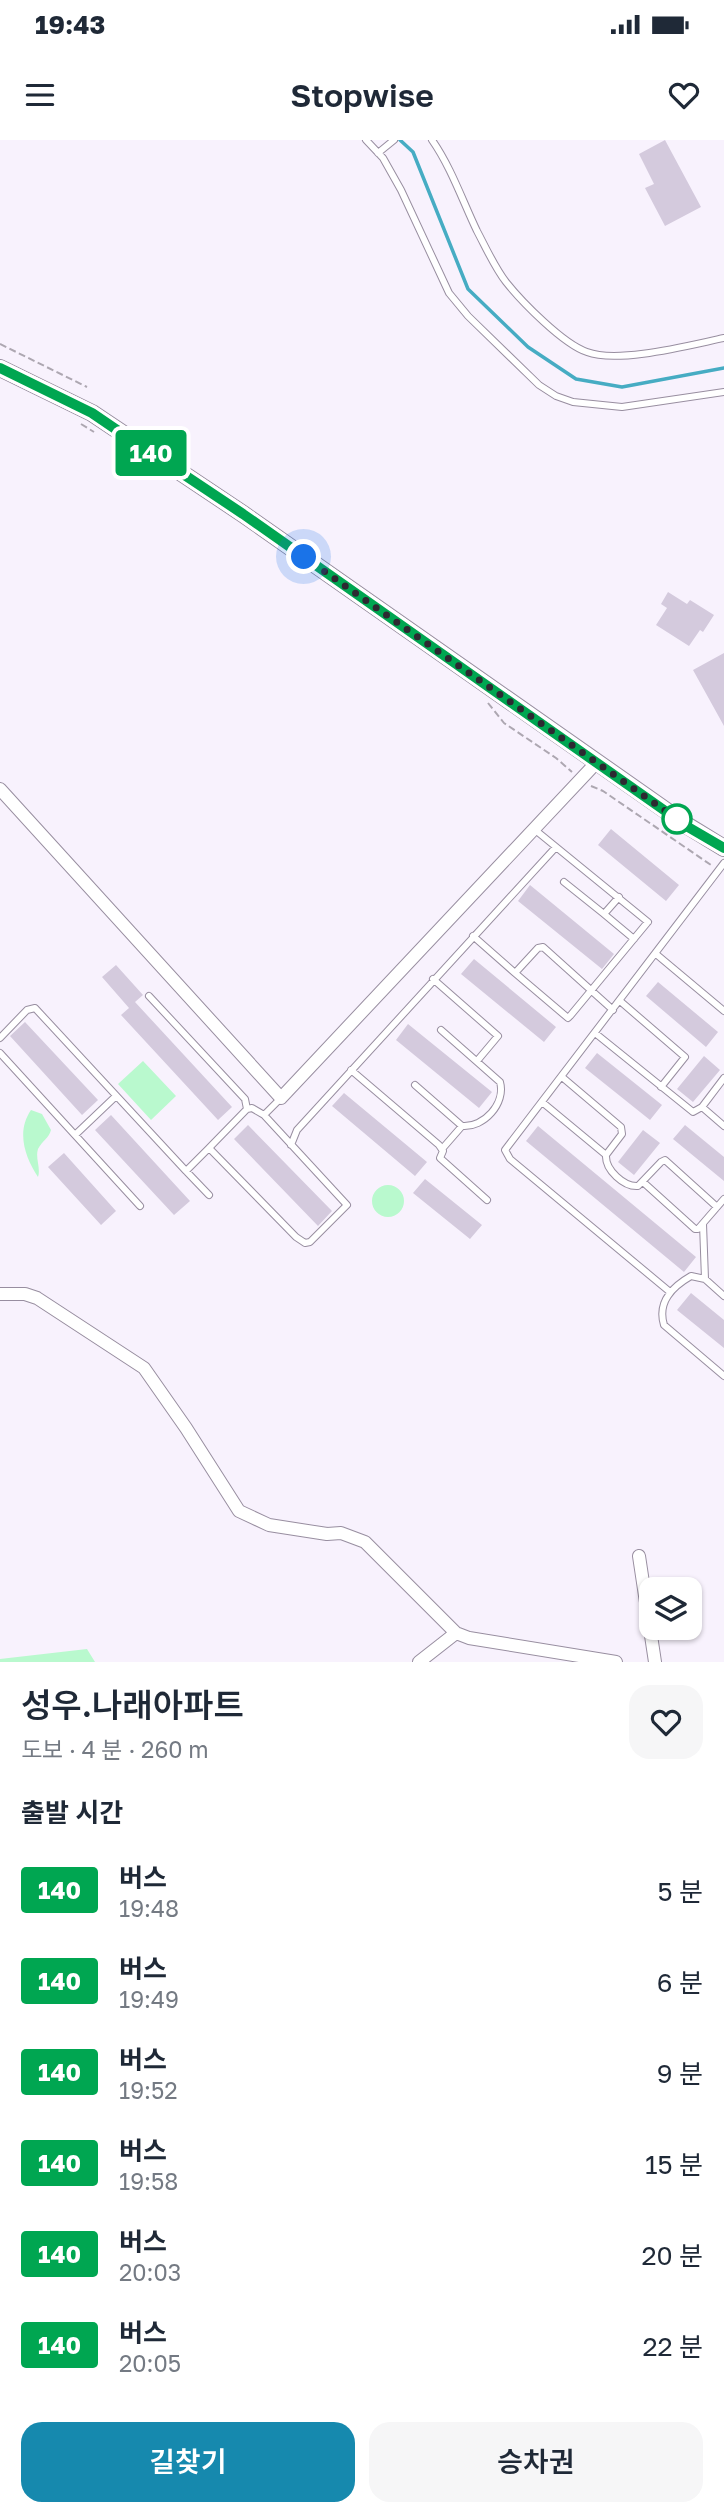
<!DOCTYPE html>
<html lang="ko">
<head>
<meta charset="utf-8">
<style>
	body { margin:0; font-family:"Golos Text","Noto Sans KR",sans-serif; background:#f6f6f7; color:#1f2937; height:100vh; display:flex; flex-direction:column; font-size:26px; white-space:nowrap }
	* { box-sizing:border-box; margin:0 }
	p { font-size:23px; color:#747a83 }
	.icon { flex:none; width:38px; height:38px; fill:none; stroke:currentColor; stroke-width:2; stroke-linecap:round; stroke-linejoin:round }
	.map { position:relative; height:1522px; overflow:hidden }
	.side { display:flex; flex-direction:column; background:#fff; flex:1 }
	.side>* { flex:none }
	.badge { padding:0 14px; border-radius:5px; font-size:24px; line-height:46px }
	.fabs { position:absolute; left:639px; top:1437px; display:grid; gap:14px }
	.fabs a { display:grid; place-items:center; width:63px; height:63px; border-radius:14px; background:#fff; box-shadow:0 2px 5px #0004; font-size:35px }
	.you { position:absolute; width:35px; height:35px; margin:-18px; border:5px solid #fff; border-radius:50%; background:#1a73e8; box-shadow:0 0 0 10px #1a73e833 }
	.map>.badge { position:absolute; translate:-50% -50%; box-shadow:0 0 0 4px #fff }
	h2 { padding:0 21px; font-size:26px; line-height:63px }
	.round { display:grid; place-items:center; flex:none; width:74px; height:74px; border-radius:21px; background:#f6f6f7 }
	.headline { display:flex; align-items:center; justify-content:space-between; height:119px; padding:0 21px }
	h1 { font-size:33px; font-weight:600; line-height:52px }
	.action { display:flex; gap:14px; margin-top:auto; padding:14px 21px }
	.action a { flex:1; height:80px; border-radius:21px; background:#1689ae; color:#fff; font-size:28px; font-weight:600; line-height:80px; text-align:center }
	.action a+a { background:#f6f6f7; color:#1f2937 }
	ul { padding:0; list-style:none }
	li { display:flex; align-items:center; gap:21px; height:91px; padding:0 21px }
	li div { flex:1 }
	li b { display:block; font-size:26px }
	li em { font-style:normal }
	li .badge { min-width:77px; font-weight:700; text-align:center }
	.status { display:flex; justify-content:space-between; align-items:center; height:49px; padding:0 35px; background:#fff; direction:ltr }
	.status svg { height:19px; fill:currentColor }
	header { display:flex; justify-content:space-between; align-items:center; height:91px; padding:0 21px; background:#fff; font-size:32px; font-weight:600 }
	.map>svg:first-child { display:block }
</style>
</head>
<body>
<div class="status"><b>19:43</b><svg viewBox="0 0 49 12"><path d="M0 12V9h3v3zM5 12V6h3v6zM10 12V3h3v9zM15 12V0h3v12zM26 1h20v11H26zM47 4h2v5h-2z"/></svg></div>
<header><svg class="icon" aria-label="menu" viewBox="0 0 24 24"><path d="M4 6h16M4 12h16M4 18h16"/></svg>Stopwise<svg class="icon" aria-label="heart" viewBox="0 0 24 24"><path d="M12 20l-8-8c-3-5 5-10 8-4 3-6 11-1 8 4z"/></svg></header>
<div class="map">
<svg width="724" height="1522" viewBox="0 0 724 1522">
	<rect width="100%" height="100%" fill="#f8f2fd"/>
	<path fill="#b9f9ce" d="M143 921 176 956 151 980 118 944Z
		M31 970 42 974 51 990C49 998 42 1001 38 1009 35 1018 41 1028 38 1037 25 1017 16 992 31 970Z
		M372 1061a16 16 0 1 1 32 0a16 16 0 1 1-32 0Z
		M87 1509 95 1522H0V1519Z"/>
	<g fill="none" stroke-linecap="round" stroke-linejoin="round">
		<path stroke="#46acc3" stroke-width="3.5" d="M400 0 413 12 468 149 528 207 576 239 622 247 724 228"/>
	</g>
	<path fill="#d4cadd" d="M665 0 701 67 665 86 645 48 654 44 639 14Z
		M668 452 687 464 690 460 714 475 703 492 700 490 689 506 656 485 667 468 661 464Z
		M724 513V586L693 530Z
		M611 689 679 745 666 761 598 705Z
		M530 745 614 814 602 829 518 761Z
		M474 819 556 887 544 902 461 834Z
		M116 825 143 855 135 862 232 967 218 980 121 875 129 868 102 837Z
		M658 842 718 892 706 907 646 856Z
		M25 882 98 960 82 975 10 896Z
		M408 884 492 952 479 968 396 900Z
		M597 913 662 965 650 980 585 928Z
		M704 916 720 930 693 962 677 949Z
		M344 953 427 1022 415 1036 332 966Z
		M111 975 190 1061 174 1075 95 990Z
		M248 985 332 1071 318 1086 234 999Z
		M685 985 724 1017V1041L673 999Z
		M538 986 696 1117 684 1132 526 1001Z
		M643 990 660 1003 634 1035 618 1022Z
		M64 1013 116 1071 101 1085 48 1027Z
		M425 1039 482 1085 470 1099 413 1053Z
		M691 1153 724 1180V1208L677 1170Z"/>
	<g fill="none" stroke-linecap="round" stroke-linejoin="round">
		<g stroke="#988ea0" stroke-width="8">
			<path id="service" d="M366 0 383 18 401 50 449 153 468 176 539 245 556 256 573 262 622 267 724 252
				M432 0C451 27 463 62 477 91 486 108 495 128 506 142 522 162 563 204 587 212 618 224 690 205 724 198
				M378 13 394 0
				M534 689 648 782 647 783 570 876 568 878 515 833 538 808 543 807 613 870
				M564 742 604 774
				M619 757 604 774 634 799
				M473 796 515 833
				M656 814 724 871
				M433 839 498 896 477 921
				M149 856 245 959 247 969
				M620 861 685 917 661 947
				M595 893 693 972 702 967 724 938
				M0 898 27 870 35 868 186 1031
				M0 913 75 995 116 956
				M351 930 439 1005 443 1011 440 1018 487 1060
				M562 937 621 987 622 994 606 1015
				M415 945 462 986C484 988 506 963 500 942L441 890
				M542 962 606 1015C605 1030 624 1047 638 1046L661 1022 665 1020 717 1067
				M702 967 724 986
				M264 975 252 968 247 969 209 1008 296 1097 305 1103 310 1102 347 1065 264 975 281 958
				M75 995 140 1066
				M291 1005 297 990 556 707
				M209 1008 186 1031 209 1055
				M442 1009 462 986
				M643 1042 695 1089H698L724 1059
				M703 1084 705 1139
				M670 1152 510 1019 505 1010 724 723
				M724 1156 705 1139 691 1136C672 1147 657 1162 664 1185L724 1236"/>
		</g>
		<g stroke="#988ea0" stroke-width="14">
			<path id="minor" d="M0 649 281 958 597 622
				M0 1154H25L37 1158 144 1228 186 1288 239 1371 269 1385 327 1394 341 1393 365 1402 456 1493 469 1498 616 1522
				M639 1416 655 1522
				M419 1522 456 1493"/>
		</g>
		<g stroke="#988ea0" stroke-width="18">
			<path id="secondary" d="M0 228 92 273 243 374 688 686 724 708"/>
		</g>
		<path stroke="#ada7b1" stroke-width="2" stroke-dasharray="7 3.5" stroke-linecap="butt" d="M0 204 87 247
			M81 284 94 292
			M488 563 504 583 556 618 572 632
			M591 646 603 651 711 725"/>
		<use href="#service" stroke="#fff" stroke-width="6"/>
		<use href="#minor" stroke="#fff" stroke-width="12"/>
		<use href="#secondary" stroke="#fff" stroke-width="16"/>
	</g>
	<g fill="none" stroke-linecap="round" stroke-linejoin="round">
		<g stroke="#fff" stroke-width="16">
			<path id="line" d="M0 228 92 273 114 288 243 374 688 687 724 708"/>
		</g>
		<use href="#line" stroke="#00a651" stroke-width="10"/>
		<path stroke="#2d2931" stroke-width="7" stroke-dasharray="0 12.6" d="M304 417 677 679"/>
	</g>
	<circle fill="#fff" stroke="#00a651" stroke-width="3.5" cx="677" cy="679" r="14"/>
</svg>
<div class="fabs">
<a><svg class="icon" aria-label="layers" viewBox="0 0 24 24"><path d="M12 4l9 5-9 5-9-5zM3 14l9 5 9-5"/></svg></a>
</div>
<div class="you" style="left:304px;top:417px"></div>
<b class="badge" style="left:151px;top:313px;background:#00a651;color:#fff">140</b>
</div>
<section class="side">
<div class="headline"><div><h1>성우.나래아파트</h1><p>도보 · 4 분 · 260 m</p></div><a class="round"><svg class="icon" aria-label="heart" viewBox="0 0 24 24"><path d="M12 20l-8-8c-3-5 5-10 8-4 3-6 11-1 8 4z"/></svg></a></div>
<h2>출발 시간</h2>
<ul>
<li><span class="badge" style="background:#00a651;color:#fff">140</span><div><b>버스</b><p>19:48</p></div><em>5 분</em></li>
<li><span class="badge" style="background:#00a651;color:#fff">140</span><div><b>버스</b><p>19:49</p></div><em>6 분</em></li>
<li><span class="badge" style="background:#00a651;color:#fff">140</span><div><b>버스</b><p>19:52</p></div><em>9 분</em></li>
<li><span class="badge" style="background:#00a651;color:#fff">140</span><div><b>버스</b><p>19:58</p></div><em>15 분</em></li>
<li><span class="badge" style="background:#00a651;color:#fff">140</span><div><b>버스</b><p>20:03</p></div><em>20 분</em></li>
<li><span class="badge" style="background:#00a651;color:#fff">140</span><div><b>버스</b><p>20:05</p></div><em>22 분</em></li>
</ul>
<div class="action"><a>길찾기</a><a>승차권</a></div>
</section>
</body>
</html>
